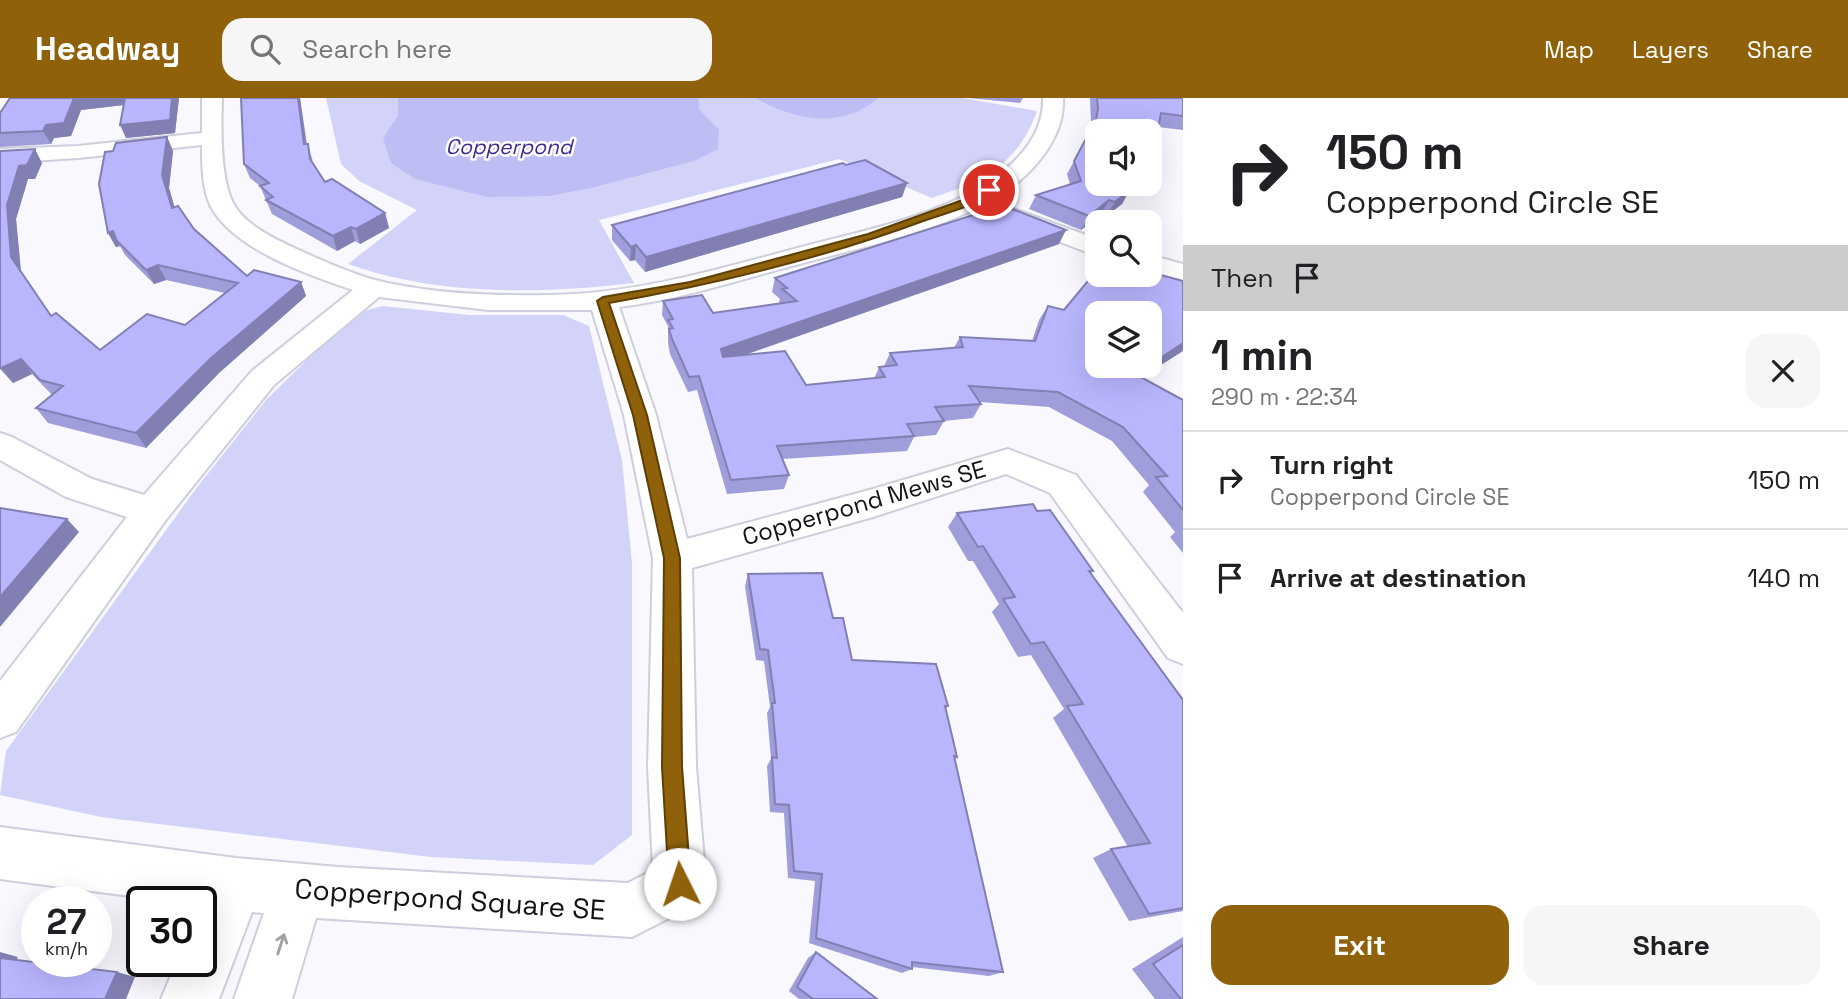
<!DOCTYPE html>
<html lang="en">
<head>
<meta charset="utf-8">
<style>
	:root { --surface:#fff; --page:#f6f6f6; --text:#202124; --muted:#757577; --line:#e0e0e0; --accent:#8f610a }
	body { margin:0; font-family:"Space Grotesk",sans-serif; background:var(--page); color:var(--text); height:100vh; display:flex; flex-direction:column; font-size:26px; white-space:nowrap }
	* { box-sizing:border-box; margin:0 }
	p { font-size:23px; color:var(--muted) }
	.icon { flex:none; width:38px; height:38px; fill:none; stroke:currentColor; stroke-width:2; stroke-linecap:round; stroke-linejoin:round }
	.map { position:relative; flex:1; overflow:hidden }
	.sheet { display:flex; flex-direction:column; background:var(--surface); width:665px }
	.sheet>* { flex:none }
	.hud { background:#fff; color:var(--text); overflow:hidden }
	.fabs { position:absolute; left:1085px; top:21px; display:grid; gap:14px }
	.fabs a { display:grid; place-items:center; width:77px; height:77px; border-radius:14px; background:var(--surface); box-shadow:0 7px 28px #0002; font-size:35px }
	.speed { position:absolute; left:21px; top:788px; display:flex; gap:14px; font-size:35px; font-weight:700; text-align:center }
	.speed>* { display:grid; place-content:center; width:91px; height:91px; border-radius:50%; background:var(--surface); box-shadow:0 7px 28px #0002; line-height:1 }
	.speed small { font-size:18px; font-weight:400 }
	.speed .limit { border:4px solid #111; border-radius:10px; background:#fff; color:#111 }
	.pin { position:absolute; display:grid; place-items:center; width:60px; height:60px; color:#fff; margin:-30px; border:4px solid #fff; border-radius:50%; box-shadow:0 2px 7px #0007 }
	.me { position:absolute; width:77px; margin:-38px; rotate:356deg; stroke-linejoin:round; filter:drop-shadow(0 0 5px #0008) }
	.turn { display:flex; align-items:center; gap:24px; height:147px; padding:0 28px; font-size:32px }
	.turn .icon { width:91px; height:91px; stroke-width:2.5 }
	.turn b { display:block; font-size:49px; line-height:60px }
	.then { display:flex; align-items:center; height:66px; padding:0 28px; background:#0003; gap:14px; font-size:26px }
	.round { display:grid; place-items:center; flex:none; width:74px; height:74px; border-radius:21px; background:var(--page) }
	.summary { display:flex; align-items:center; justify-content:space-between; height:119px; padding:0 28px }
	h1 { font-size:42px; font-weight:600; line-height:52px }
	.cta { display:flex; gap:14px; margin-top:auto; padding:14px 28px }
	.cta a { flex:1; height:80px; border-radius:21px; background:var(--accent); color:#fff; font-size:28px; font-weight:600; line-height:80px; text-align:center }
	.cta a+a { background:var(--page); color:var(--text) }
	ul { padding:0; list-style:none }
	li { display:flex; align-items:center; gap:21px; height:98px; padding:0 28px; border-top:2px solid var(--line) }
	li div { flex:1 }
	li b { display:block; font-size:26px }
	li em { font-style:normal }
	header { display:flex; align-items:center; gap:42px; box-sizing:border-box; height:98px; padding:0 35px; background:var(--accent); color:#fff }
	header strong { font-size:33px }
	nav { display:flex; gap:38px; margin-inline-start:auto; font-size:24px }
	.search { width:490px; height:63px; background:var(--page); display:flex; align-items:center; gap:18px; box-sizing:border-box; padding:0 24px; border-radius:21px; color:var(--muted); font-size:26px }
	main { display:flex; flex:1; min-height:0 }
	.map>svg:first-child { display:block }
	.green { fill:#d3d3f9 }
	.water { fill:#bfbef4 }
	.lines { fill:none; stroke-linecap:round; stroke-linejoin:round }
	.minor-casing { stroke:#cecedd; stroke-width:4 }
	.minor { fill:#fff; fill-rule:evenodd }
	.wall { fill:#9f9dda }
	.shaded-wall { fill:#827fb2 }
	.building { fill:#b9b6fe; stroke:#827fb2; stroke-width:2 }
	.oneway { stroke:#a0a0a2 }
	.route { fill:#8f610a; stroke:#5d3f06; stroke-width:2 }
	.labels { text-anchor:middle; stroke-width:5; stroke-linejoin:round; paint-order:stroke }
	.far-water-label { font-size:21px; font-style:italic; fill:#3f2a8f; stroke:#fff }
	.street-label { font-size:24px; fill:#111116; stroke:#fff }
	.near-street-label { font-size:28px; fill:#111116; stroke:#fff }
</style>
</head>
<body>
<header>
<strong>Headway</strong>
<div class="search"><svg class="icon" aria-label="search" viewBox="0 0 24 24"><circle cx="10" cy="10" r="6"/><path d="M15 15l6 6"/></svg>Search here</div>
<nav><a>Map</a><a>Layers</a><a>Share</a></nav>
</header>
<main>
<div class="map">
<svg width="1183" height="901" viewBox="0 0 1183 901">
	<rect width="100%" height="100%" fill="#f8f8fe"/>
	<!-- green -->
	<g class="green">
		<path d="M326 0H963L1037 13C1018 66 984 83 932 100L839 61 599 122 634 185C540 196 438 198 348 166L417 112 359 83 341 66Z"/>
		<path d="M382 208 469 217H563L589 228 622 362 632 465V737L593 767 431 759 101 719 0 697 6 653 198 388 266 302 354 216Z"/>
	</g>
	<!-- water -->
	<g class="water">
		<path d="M398 0H698L699 11 719 32 718 51 694 63 591 90 549 98 487 99 415 81 391 65 383 40 398 18Z"/>
		<path d="M756 0H878C843 32 793 22 756 0Z"/>
	</g>
	<g class="lines">
		<defs>
			<g id="minor">
				<path d="M202 0H222C221 28 220 80 233 105 245 128 279 143 301 153 325 164 350 175 375 182 430 196 493 198 549 197 639 196 722 170 809 147 864 133 929 119 979 90 1012 70 1044 41 1043 0H1063C1065 43 1029 80 994 101 937 134 859 150 796 167 738 182 679 202 619 209L656 317 687 441 873 391 1008 351 1076 377 1183 515V566L1168 560 1050 395 1006 376 873 419 692 470 696 669 706 786 699 805 632 839 316 820 292 901H234L264 815 252 814 219 901H161L177 863H201V803H168L0 781V729L236 760 338 769 628 785 653 772 648 669 653 460 624 317 592 212H488L379 199 274 287 165 423 16 634 0 640V583L127 419 66 399 0 362V335L12 339 92 381 144 397 252 273 353 192C309 177 232 151 210 107 202 89 202 66 202 47L78 60 0 65V51L78 48 202 35Z"/>
				<path d="M1014 111 1097 141V158L1005 123 1002 118 1005 113Z"/>
				<path d="M1150 157 1183 166V182L1150 173Z"/>
			</g>
		</defs>
		<!-- minor casing -->
		<use href="#minor" class="minor-casing"/>
		<!-- minor -->
		<use href="#minor" class="minor"/>
	</g>
	<!-- wall -->
	<g class="wall">
		<path d="M179 0 175 35 126 40 124 7 81 12 71 38 54 40 51 46 0 49V15Z"/>
		<path d="M241 0H300L307 46 312 60 313 65 325 84 385 115 389 130 360 146 355 143 337 153 272 116 260 88 250 80 244 66Z"/>
		<path d="M968 0H1023L1020 5Z"/>
		<path d="M1090 0H1183V32L1158 29 1150 33 1122 106 1106 118 1101 116 1081 132 1029 111 1036 97 1070 86 1067 76 1090 34 1091 24Z"/>
		<path d="M167 39 173 53 169 90 174 109 194 131 247 178 301 184 306 198 219 275 146 350 48 325 36 310 52 297 32 276 13 285 0 271V53L42 65 35 81H28L16 121 21 174 51 218 100 252 185 227 225 195 166 182 154 186 125 157 120 148 116 149 108 135 113 53Z"/>
		<path d="M846 67 907 85 902 99 645 174 635 162 630 163 612 142V127Z"/>
		<path d="M1059 146 745 257 806 287 874 281 879 269 884 268 890 255 954 250 960 239 1032 243 1039 222 1048 208 1142 279 1183 302V455L1170 439 1175 434 1143 394 1149 387 1112 343 1049 309 980 304 981 306 973 320 944 323 936 337 914 339 907 353 782 361 789 377 784 391 727 396 697 292 688 294 670 256 668 245V228L662 217 663 203 713 215 779 205 780 201 772 194 775 180Z"/>
		<path d="M1037 413 1093 473 1091 475 1183 602V813L1129 823 1093 760 1111 751 1128 749 1053 620 1064 611 1031 557 1018 559 992 514 999 506 973 463H968L948 429 957 415Z"/>
		<path d="M748 476 833 520 852 562 948 608 945 611 957 659 955 661 1003 874 989 878 912 869V871L902 875 809 845 815 783 788 780 784 715 770 714 767 668 771 661 767 615 770 609 764 563 756 562 745 488Z"/>
		<path d="M1183 839V901H1155L1132 871Z"/>
		<path d="M816 854 877 901H799L789 893 808 860Z"/>
	</g>
	<!-- shaded-wall -->
	<g class="shaded-wall">
		<path d="M74 0H130L132 6 81 12 71 38 54 40 51 46 43 33 46 27Z"/>
		<path d="M172 0H179L175 35 126 40 120 27Z"/>
		<path d="M298 0H300L308 60 304 46Z"/>
		<path d="M167 39 173 53 169 90 179 124 172 110 162 77Z"/>
		<path d="M35 51 42 65 35 81H28L16 121 21 174 11 159 7 107 19 68Z"/>
		<path d="M907 85 902 99 645 174 646 159Z"/>
		<path d="M1130 92 1122 106 1106 118 1115 104Z"/>
		<path d="M1109 102 1101 116 1081 132 1089 118Z"/>
		<path d="M385 115 389 130 360 146 356 131Z"/>
		<path d="M351 129 355 143 337 153 333 138Z"/>
		<path d="M1066 132 1059 146 719 266 721 251Z"/>
		<path d="M113 133 117 143 120 148 116 149 108 135Z"/>
		<path d="M636 147 635 162 630 163 631 149Z"/>
		<path d="M158 167 166 182 154 186 146 172Z"/>
		<path d="M301 184 306 198 219 275 146 350 136 335 211 260Z"/>
		<path d="M1183 245V253L1125 290 1135 276Z"/>
		<path d="M21 261 32 276 13 285 1 270Z"/>
		<path d="M67 421 79 434 0 529V499Z"/>
		<path d="M0 854 18 859 15 865 0 861Z"/>
		<path d="M117 874 135 879 126 901H105Z"/>
	</g>
	<!-- building -->
	<g class="building">
		<path d="M10 0H74L64 25 46 27 43 33 0 35V15Z"/>
		<path d="M125 0H172L170 22 120 27Z"/>
		<path d="M241 0H298L304 46H308L310 61 325 84 332 81 385 115 356 131 351 129 333 138 266 102 273 99 260 88 269 85 244 66Z"/>
		<path d="M1097 0H1183V18L1161 15 1155 47 1150 52V33H1097V86H1132L1130 92 1115 104 1109 102 1089 118 1036 97 1081 83 1074 63 1096 22 1098 11Z"/>
		<path d="M167 39 162 77 172 110 178 108 194 131 247 178 254 172 301 184 211 260 136 335 36 310 63 288 40 282 21 261 1 270 0 269V53L35 51 27 67 19 68 7 107 11 159 51 218 56 215 100 252 147 216 185 227 238 185 158 167 146 172 117 143 113 133 108 135 99 86 105 54 113 53 116 45Z"/>
		<path d="M865 62 907 85 646 159 636 147 631 149 612 127 843 65 846 67Z"/>
		<path d="M1010 110 1066 132 721 251 723 259 785 253 806 287 885 279 879 269 897 267 890 255 963 249 960 239 1035 243 1048 208 1064 212 1097 172V177H1150V174L1183 183V245L1150 267V215H1097V268H1148L1135 276 1183 302V412L1156 379 1167 378 1123 329 1058 294 969 288 981 306 935 309 944 323 907 326 914 338 777 348 789 377 731 382 699 278 689 279 672 241 669 231 673 230 668 222 673 221 663 203 702 197 713 215 797 203 782 191 787 190 775 180 992 111 1001 116Z"/>
		<path d="M1033 406 1037 413 1050 412 1093 473H1089L1183 602V810L1149 816 1111 751 1150 745 1067 608 1083 606 1044 544 1031 546 1003 501 1015 499 983 448 978 449 957 415Z"/>
		<path d="M0 410 67 421 0 499Z"/>
		<path d="M822 475 833 520H843L852 562 936 566 948 608H945L957 659 954 658 1003 874 912 864V871L816 840 822 776 794 773 789 707 775 706 772 659 777 660 772 605H775L768 552 760 551 748 476Z"/>
		<path d="M1183 847V901H1181L1153 866Z"/>
		<path d="M816 854 877 901H813L797 889Z"/>
		<path d="M0 860 117 874 105 901H0Z"/>
	</g>
	<!-- one-way arrows -->
	<defs><path id="oneway-shaft" d="M-6 0H5M1.5-3L5.5 0L1.5 3" fill="none" stroke-width="1.6" stroke-linecap="round" stroke-linejoin="round" transform="scale(1.75)"/></defs>
	<use class="oneway" href="#oneway-shaft" transform="translate(281 846) rotate(-72)"/>
	<!-- route -->
	<path class="route" d="M986 90 994 92C976 109 948 114 926 122 824 160 716 186 609 205L647 317 680 460 682 669 691 786 688 794 680 797 672 794 669 786 662 669 664 460 633 317 597 203 603 199 690 184 868 136 971 99Z"/>
	<g class="labels">
		<!-- far-water labels -->
		<g class="far-water-label">
			<text x="509" y="56">Copperpond</text>
		</g>
		<!-- street labels -->
		<g class="street-label">
			<text transform="translate(864 405) rotate(-16)" y="8">Copperpond Mews SE</text>
		</g>
		<!-- near-street labels -->
		<g class="near-street-label">
			<text transform="translate(450 801) rotate(4)" y="10">Copperpond Square SE</text>
		</g>
	</g>
</svg>
<div class="fabs">
<a><svg class="icon" aria-label="sound" viewBox="0 0 24 24"><path d="M4 9h4l5-4v14l-5-4H4zM17 9q2 3 0 6"/></svg></a>
<a><svg class="icon" aria-label="search" viewBox="0 0 24 24"><circle cx="10" cy="10" r="6"/><path d="M15 15l6 6"/></svg></a>
<a><svg class="icon" aria-label="layers" viewBox="0 0 24 24"><path d="M12 4l9 5-9 5-9-5zM3 14l9 5 9-5"/></svg></a>
</div>
<div class="speed"><div>27<small>km/h</small></div><div class="limit">30</div></div>
<div class="pin" style="left:989px;top:92px;background:#d93025"><svg class="icon" aria-label="arrive" viewBox="0 0 24 24"><path d="M6 21V4h12l-3 4 3 4H6"/></svg></div>
<svg class="me" style="left:680px;top:786px" viewBox="-20 -20 40 40"><circle r="19" fill="#fff"/><path d="M0-13L10 11 0 6-10 11z" fill="#8f610a"/></svg>
</div>
<section class="sheet">
<div class="hud">
<div class="turn"><svg class="icon" aria-label="right" viewBox="0 0 24 24"><path d="M7 20v-9h11M14 6l5 5-5 5"/></svg><div><b>150 m</b>Copperpond Circle SE</div></div>
<div class="then">Then<svg class="icon" aria-label="arrive" viewBox="0 0 24 24"><path d="M6 21V4h12l-3 4 3 4H6"/></svg></div>
</div>
<div class="summary"><div><h1>1 min</h1><p>290 m · 22:34</p></div><a class="round"><svg class="icon" aria-label="close" viewBox="0 0 24 24"><path d="M6 6l12 12M18 6L6 18"/></svg></a></div>
<ul>
<li><svg class="icon" aria-label="right" viewBox="0 0 24 24"><path d="M7 20v-9h11M14 6l5 5-5 5"/></svg><div><b>Turn right</b><p>Copperpond Circle SE</p></div><em>150 m</em></li>
<li><svg class="icon" aria-label="arrive" viewBox="0 0 24 24"><path d="M6 21V4h12l-3 4 3 4H6"/></svg><div><b>Arrive at destination</b></div><em>140 m</em></li>
</ul>
<div class="cta"><a>Exit</a><a>Share</a></div>
</section>
</main>
</body>
</html>
